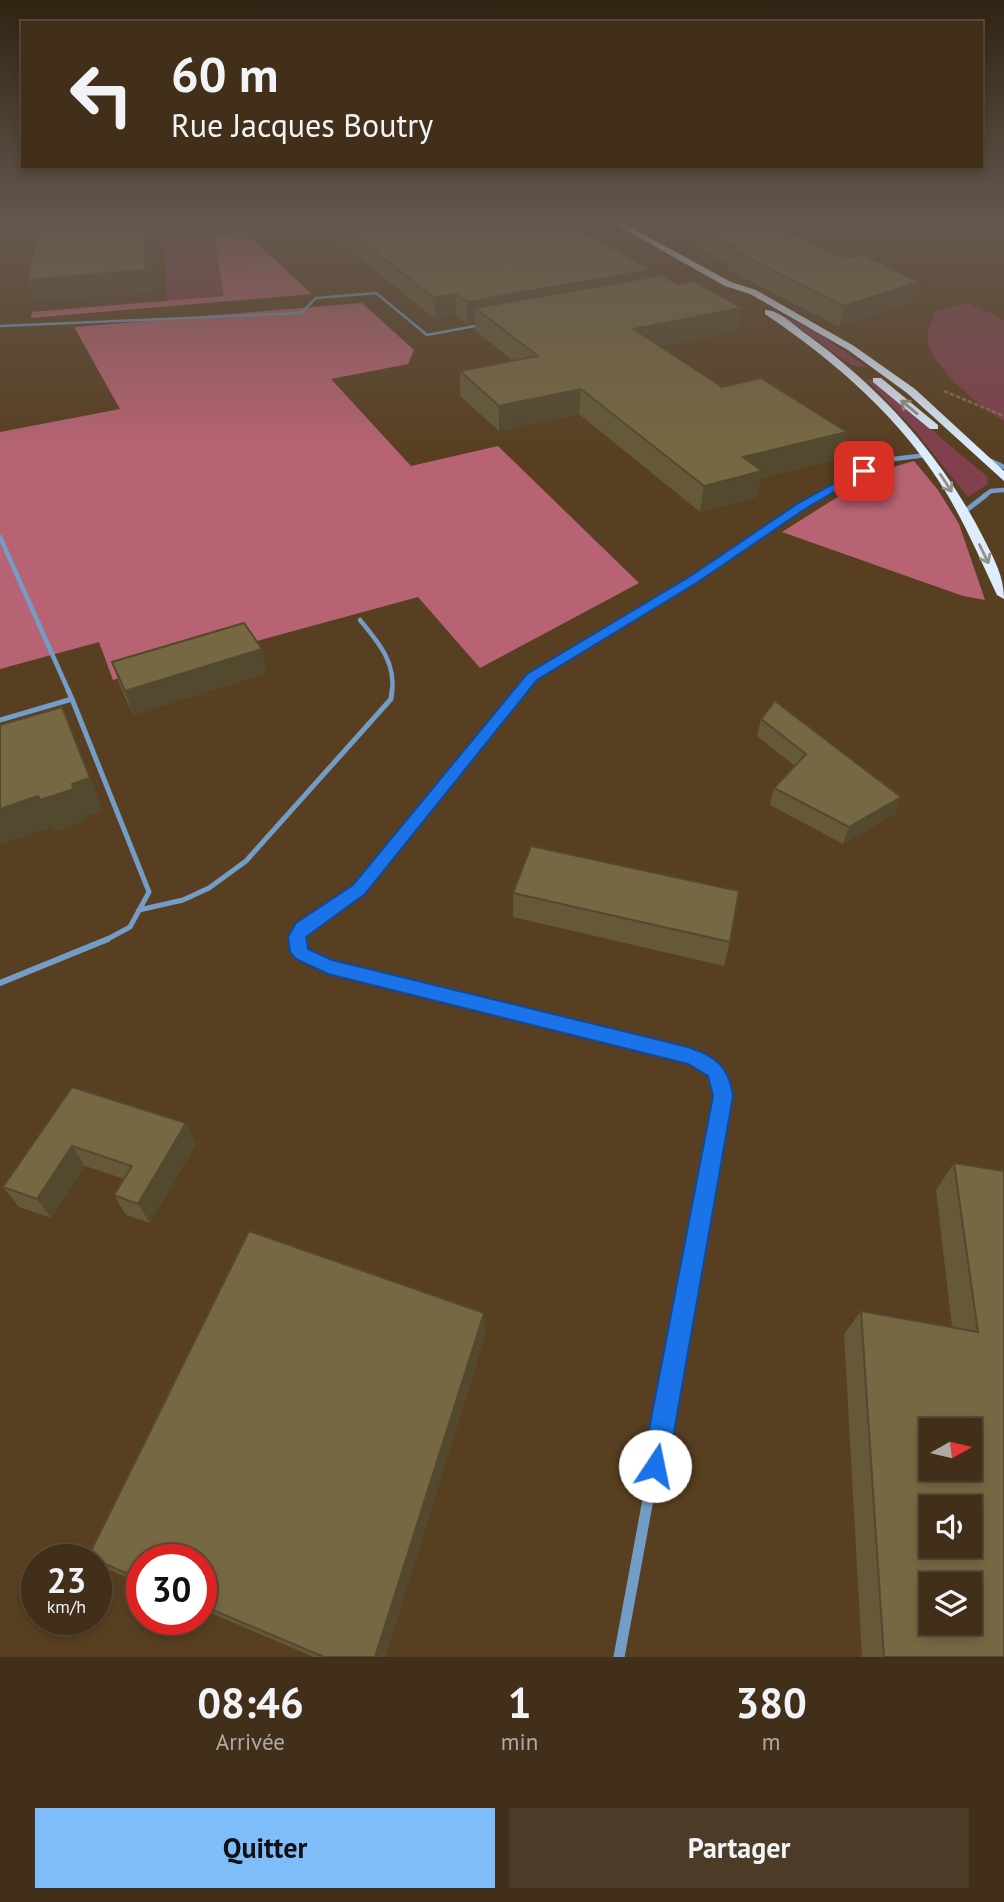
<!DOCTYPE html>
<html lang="fr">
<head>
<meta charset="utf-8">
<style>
	:root { --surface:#422f19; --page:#4c3b26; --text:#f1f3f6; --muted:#aea9a2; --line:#5a4a38; --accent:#7fbdfa }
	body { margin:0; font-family:"PT Sans",sans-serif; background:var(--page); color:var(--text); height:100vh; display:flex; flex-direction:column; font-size:26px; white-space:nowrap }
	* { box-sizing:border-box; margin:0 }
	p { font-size:23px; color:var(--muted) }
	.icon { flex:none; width:38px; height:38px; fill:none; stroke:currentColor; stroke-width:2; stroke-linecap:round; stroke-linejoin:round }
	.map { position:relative; height:1657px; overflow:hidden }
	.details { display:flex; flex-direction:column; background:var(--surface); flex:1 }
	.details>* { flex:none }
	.hud { position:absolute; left:21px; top:21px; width:962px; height:147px; border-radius:0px; box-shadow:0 4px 10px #0003,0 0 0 2px var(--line); background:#422f19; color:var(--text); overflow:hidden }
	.needle { width:46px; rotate:82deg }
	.buttons { position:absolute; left:919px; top:1418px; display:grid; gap:14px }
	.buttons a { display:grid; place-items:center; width:63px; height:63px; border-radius:0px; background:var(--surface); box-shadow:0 4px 10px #0003,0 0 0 2px var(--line); font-size:35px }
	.speed { position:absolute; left:21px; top:1544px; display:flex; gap:14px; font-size:35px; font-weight:700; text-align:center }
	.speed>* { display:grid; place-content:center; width:91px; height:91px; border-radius:50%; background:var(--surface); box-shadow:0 4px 10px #0003,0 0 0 2px var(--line); line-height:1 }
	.speed small { font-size:18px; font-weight:400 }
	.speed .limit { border:10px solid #d22; background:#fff; color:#111 }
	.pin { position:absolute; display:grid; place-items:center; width:60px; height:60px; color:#fff; margin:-30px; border-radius:14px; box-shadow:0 4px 10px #0006 }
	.me { position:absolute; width:77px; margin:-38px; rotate:11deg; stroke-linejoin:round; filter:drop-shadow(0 0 5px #0008) }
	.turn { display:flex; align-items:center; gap:24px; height:147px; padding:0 35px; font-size:32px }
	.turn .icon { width:91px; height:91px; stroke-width:2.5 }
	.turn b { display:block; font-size:49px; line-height:60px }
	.eta { display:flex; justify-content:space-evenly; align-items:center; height:119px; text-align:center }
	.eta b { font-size:42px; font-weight:600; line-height:49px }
	.button { display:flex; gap:14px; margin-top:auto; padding:14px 35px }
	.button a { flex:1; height:80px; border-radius:0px; background:var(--accent); color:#111; font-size:28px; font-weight:600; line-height:80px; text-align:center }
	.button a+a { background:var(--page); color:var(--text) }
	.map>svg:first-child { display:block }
	.green { fill:#80404d }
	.forest { fill:#b86373 }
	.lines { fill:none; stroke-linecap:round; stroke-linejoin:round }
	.path { stroke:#816b51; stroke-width:2.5; stroke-dasharray:4.5 2; stroke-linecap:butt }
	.service-far3 { stroke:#739dc6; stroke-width:2.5 }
	.service-far2 { stroke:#739dc6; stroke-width:4.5 }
	.service-far1 { stroke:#739dc6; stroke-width:5 }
	.service { stroke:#739dc6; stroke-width:6 }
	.minor-far4 { stroke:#739dc6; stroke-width:4.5 }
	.minor-far3 { stroke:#739dc6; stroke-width:5 }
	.minor-far2 { stroke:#739dc6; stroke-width:7 }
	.minor-far1 { stroke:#739dc6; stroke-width:9 }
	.minor { stroke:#739dc6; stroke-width:11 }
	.primary { fill:#ddedfe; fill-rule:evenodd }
	.wall { fill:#655939 }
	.shaded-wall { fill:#53492e }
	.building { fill:#766842; stroke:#53492e; stroke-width:2; fill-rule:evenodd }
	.oneway { stroke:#95908a }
	.route { fill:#1a73e8; stroke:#114b97; stroke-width:2 }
</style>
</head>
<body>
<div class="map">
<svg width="1004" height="1657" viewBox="0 0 1004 1657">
	<rect width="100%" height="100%" fill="#583f21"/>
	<!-- green -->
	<g class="green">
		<path d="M164 220H319L215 236 225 296 167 301Z"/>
		<path d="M968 303 1004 320V421C982 409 933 368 928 343 926 332 931 321 936 311Z"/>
		<path d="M772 309 820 334 868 368 851 365Z"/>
		<path d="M866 379 874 381 978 469 987 476 988 484 968 497 911 426Z"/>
	</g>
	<!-- forest -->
	<g class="forest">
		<path d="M244 231 312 294 31 318 32 312 224 296 214 236Z"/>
		<path d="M362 303 414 350 408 364 331 379 411 466 498 446 639 583 480 668 418 597 113 680 99 642 0 669V432L120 409 74 327Z"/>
		<path d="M914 461 938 490 959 524 985 600 963 596 782 532 879 471Z"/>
	</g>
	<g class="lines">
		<!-- path -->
		<path class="path" d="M944 391 1004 416"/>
		<!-- service-far3 -->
		<path class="service-far3" d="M0 326 301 313 316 298 376 293 427 335 480 325"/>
		<!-- service-far2 -->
		<g class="service-far2">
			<path d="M0 537 69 692"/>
			<path d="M360 620C378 642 396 662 392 692"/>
		</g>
		<!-- service-far1 -->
		<g class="service-far1">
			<path d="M68 690 72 699"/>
			<path d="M0 720 72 699 149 892 130 927 104 941"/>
			<path d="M139 910 183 900 209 888 246 861 391 699 392 690"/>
		</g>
		<!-- service -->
		<path class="service" d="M0 983 108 939"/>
		<!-- minor-far4 -->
		<g class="minor-far4">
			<path d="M989 460 1004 467"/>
			<path d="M819 496 885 460 927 455"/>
			<path d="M984 496 991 491 1004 490"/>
		</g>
		<!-- minor-far3 -->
		<g class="minor-far3">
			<path d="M964 512 986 495"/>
			<path d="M520 692 532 677 693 579 822 495"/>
		</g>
		<!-- minor-far2 -->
		<path class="minor-far2" d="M299 941 302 928 359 890 521 690"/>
		<!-- minor-far1 -->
		<path class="minor-far1" d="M299 939 297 947 302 954 328 967 688 1056C708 1063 719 1073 723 1095L693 1256"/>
		<!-- minor -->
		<path class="minor" d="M619 1657 693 1255"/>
		<!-- primary -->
		<g class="primary">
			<path d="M608 220H617L731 282 756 290 854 346 915 389 1004 471V481L907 393 848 350 750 294 725 286Z"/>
			<path d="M765 310C778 309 795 326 806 334 881 388 942 456 984 539 994 559 1004 576 1004 599L997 595C981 561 966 526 947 494 902 419 836 362 765 314Z"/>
			<path d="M873 378H881L938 425V429H930L873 382Z"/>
		</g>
	</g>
	<!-- wall -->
	<g class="wall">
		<path d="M318 220H562L651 270 650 277 738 331 660 346 722 387 841 458 760 478 757 497 700 512 579 414 499 431 460 396V371L513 361 475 330V322L467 324 456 315 435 319 319 225Z"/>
		<path d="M658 220H749L771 231 842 258 919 282 914 302 839 327 727 269V264L703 250V244Z"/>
		<path d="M112 662 267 673 133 715 120 686Z"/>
		<path d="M761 719 895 814 843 844 770 805 774 788 795 766 757 736Z"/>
		<path d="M513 893 730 942 724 966 513 917Z"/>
		<path d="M72 1087 186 1123 196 1144 150 1223 126 1215 114 1195 124 1179 85 1166 51 1218 19 1207 3 1187Z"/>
		<path d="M954 1163 1004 1171V1657H862L844 1334 861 1311 952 1327 936 1190Z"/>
		<path d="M484 1313 485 1336 385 1657H314L201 1609V1559H142V1584L110 1570 96 1562V1559H92L88 1557Z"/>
	</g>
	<!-- shaded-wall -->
	<g class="shaded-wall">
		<path d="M36 220H45L37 226Z"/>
		<path d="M145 220H149L151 293 34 302 27 280Z"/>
		<path d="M651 270 649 291 475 308V322L467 324V302Z"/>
		<path d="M919 282 914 302 839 327 844 306Z"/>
		<path d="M456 294V315L435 319 434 298Z"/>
		<path d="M742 308 738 331 631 352 634 329Z"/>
		<path d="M581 389 579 414 499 431V406Z"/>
		<path d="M847 432 841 458 760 478 757 497 700 512 704 486 743 457Z"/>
		<path d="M262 649 267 673 133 715 125 691Z"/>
		<path d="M62 707 103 810 86 816 87 820 54 832 52 827 0 845V809L72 784Z"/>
		<path d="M901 797 895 814 843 844 849 827Z"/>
		<path d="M186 1123 196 1144 150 1223 138 1204Z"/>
		<path d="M72 1146 85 1166 51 1218 37 1199Z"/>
		<path d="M484 1313 485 1336 385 1657H375Z"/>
	</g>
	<!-- building -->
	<g class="building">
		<path d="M41 220H145V270L27 280Z"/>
		<path d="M335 220H562L651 270 467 302 456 294 434 298Z"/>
		<path d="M696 220H749L771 231 782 229 842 258 864 255 919 282 844 306 730 249 736 248 705 231 715 230Z"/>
		<path d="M662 275 677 284 694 281 742 308 634 329 722 387 761 378 847 432 743 457 762 471 704 486 581 389 499 406 460 371 538 356 475 308Z"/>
		<path d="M244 623 262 649 125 691 112 662Z"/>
		<path d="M775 701 901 797 849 827 774 788 806 754 761 719Z"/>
		<path d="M62 707 90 778 72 784 74 789 40 800 38 796 0 809V725Z"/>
		<path d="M531 846 739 891 730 942 513 893Z"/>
		<path d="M72 1087 186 1123 138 1204 114 1195 132 1166 72 1146 37 1199 3 1187Z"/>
		<path d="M954 1163 1004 1171V1657H884L861 1311 978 1332ZM931 1430H970V1468H931ZM931 1507H970V1545H931ZM931 1584H970V1622H931Z"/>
		<path d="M249 1231 484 1313 375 1657H324L201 1605V1559H142V1580L96 1560V1559L88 1557Z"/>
	</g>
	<!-- one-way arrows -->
	<defs><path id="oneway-shaft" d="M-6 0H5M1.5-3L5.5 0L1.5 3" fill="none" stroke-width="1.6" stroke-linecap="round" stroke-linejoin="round" transform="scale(1.75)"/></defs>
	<g class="oneway">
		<use href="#oneway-shaft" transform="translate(909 407) rotate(-140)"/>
		<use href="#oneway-shaft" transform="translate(946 483) rotate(57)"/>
		<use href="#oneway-shaft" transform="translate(984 554) rotate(64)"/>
	</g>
	<!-- sky -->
	<linearGradient id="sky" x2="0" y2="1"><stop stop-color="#302312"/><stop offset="0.49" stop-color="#64584e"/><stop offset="1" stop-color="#64584e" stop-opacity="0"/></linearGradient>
	<rect width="1004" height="452" fill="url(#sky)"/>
	<!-- route -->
	<path class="route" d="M860 469 869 471 805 509 698 582 537 680 365 894 306 937 308 949 332 960 688 1047C715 1056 729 1066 733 1096L668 1466 664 1475 655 1478 646 1475 642 1466 713 1096 708 1076 688 1064 328 974 296 959 290 952 288 937 296 923 353 885 527 674 689 577 797 504Z"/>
</svg>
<div class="buttons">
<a><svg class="needle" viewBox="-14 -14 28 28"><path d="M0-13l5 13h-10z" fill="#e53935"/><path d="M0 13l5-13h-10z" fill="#aea9a2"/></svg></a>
<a><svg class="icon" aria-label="sound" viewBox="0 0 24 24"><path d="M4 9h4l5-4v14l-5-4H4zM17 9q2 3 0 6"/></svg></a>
<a><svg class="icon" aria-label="layers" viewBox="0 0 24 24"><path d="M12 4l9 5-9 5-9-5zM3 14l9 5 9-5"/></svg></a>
</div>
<div class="speed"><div>23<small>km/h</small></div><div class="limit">30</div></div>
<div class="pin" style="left:864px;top:471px;background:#d93025"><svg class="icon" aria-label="arrive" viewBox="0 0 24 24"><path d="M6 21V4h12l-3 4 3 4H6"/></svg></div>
<svg class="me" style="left:655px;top:1466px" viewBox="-20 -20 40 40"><circle r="19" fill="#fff"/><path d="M0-13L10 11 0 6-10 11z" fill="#1a73e8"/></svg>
<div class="hud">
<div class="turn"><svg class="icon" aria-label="left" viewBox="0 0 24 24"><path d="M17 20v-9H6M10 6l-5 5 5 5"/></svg><div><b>60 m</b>Rue Jacques Boutry</div></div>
</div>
</div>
<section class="details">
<div class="eta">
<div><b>08:46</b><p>Arrivée</p></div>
<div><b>1</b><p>min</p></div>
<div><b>380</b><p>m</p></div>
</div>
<div class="button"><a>Quitter</a><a>Partager</a></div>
</section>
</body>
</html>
